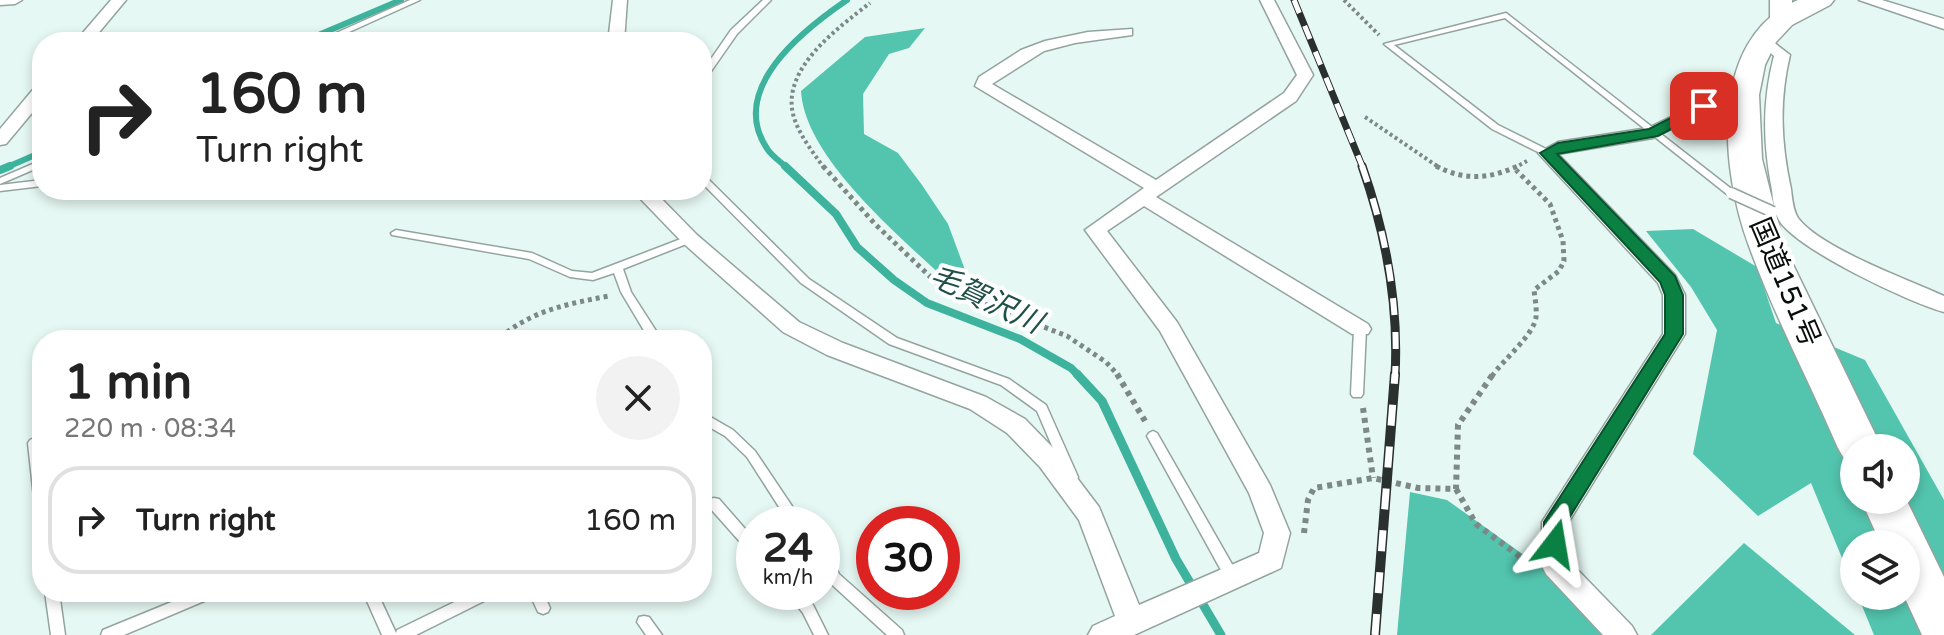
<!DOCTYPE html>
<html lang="en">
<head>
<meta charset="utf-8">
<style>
	:root { --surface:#fff; --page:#f2f2f2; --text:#222; --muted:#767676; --line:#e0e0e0 }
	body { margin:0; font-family:"Varela Round","Noto Sans JP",sans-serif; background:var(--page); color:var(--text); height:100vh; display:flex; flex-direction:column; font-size:30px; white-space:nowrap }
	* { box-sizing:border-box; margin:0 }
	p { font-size:26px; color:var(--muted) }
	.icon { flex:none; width:44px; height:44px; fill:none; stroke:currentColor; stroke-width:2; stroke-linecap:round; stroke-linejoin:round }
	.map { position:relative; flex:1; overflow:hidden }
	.details { position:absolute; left:32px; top:330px; width:680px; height:272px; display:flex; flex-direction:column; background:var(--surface); border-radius:32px; box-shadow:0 4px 12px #0003 }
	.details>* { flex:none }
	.banner { position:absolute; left:32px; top:32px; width:680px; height:168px; border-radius:32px; box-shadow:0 4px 12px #0003; background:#fff; color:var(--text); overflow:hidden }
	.buttons { position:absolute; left:1840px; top:434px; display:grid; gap:16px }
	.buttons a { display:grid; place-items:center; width:80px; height:80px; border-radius:50%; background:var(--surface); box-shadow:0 4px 12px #0003; font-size:40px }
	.speed { position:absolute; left:736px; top:506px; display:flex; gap:16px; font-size:40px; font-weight:700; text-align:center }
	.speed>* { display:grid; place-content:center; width:104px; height:104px; border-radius:50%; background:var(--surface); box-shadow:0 4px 12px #0003; line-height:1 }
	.speed small { font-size:20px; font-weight:400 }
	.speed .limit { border:12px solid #d22; background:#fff; color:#111 }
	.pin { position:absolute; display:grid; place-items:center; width:68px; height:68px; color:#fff; margin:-34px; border-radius:16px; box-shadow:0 4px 12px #0006 }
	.me { position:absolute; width:88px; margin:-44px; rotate:14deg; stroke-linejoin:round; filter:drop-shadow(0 0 6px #0008) }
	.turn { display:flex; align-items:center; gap:28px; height:168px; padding:0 32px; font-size:36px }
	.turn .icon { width:104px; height:104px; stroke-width:2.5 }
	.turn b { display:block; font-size:56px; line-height:68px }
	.round { display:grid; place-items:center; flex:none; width:84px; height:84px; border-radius:42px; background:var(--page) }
	.head { display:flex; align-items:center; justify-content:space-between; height:136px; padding:0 32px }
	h1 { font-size:48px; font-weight:700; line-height:60px }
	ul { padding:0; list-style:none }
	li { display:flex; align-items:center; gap:24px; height:108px; margin:0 16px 12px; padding:0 16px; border:4px solid var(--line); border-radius:32px }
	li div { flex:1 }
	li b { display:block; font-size:30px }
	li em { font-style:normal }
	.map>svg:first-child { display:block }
	.forest { fill:#53c5ae; fill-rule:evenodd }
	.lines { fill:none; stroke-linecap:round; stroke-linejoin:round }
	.stream-far2 { stroke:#3db29c; stroke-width:6 }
	.stream-far1 { stroke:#3db29c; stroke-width:8 }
	.stream { stroke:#3db29c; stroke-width:9 }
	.service-casing { stroke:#93a49f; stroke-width:3 }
	.minor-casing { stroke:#93a49f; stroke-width:3 }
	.secondary-casing { stroke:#93a49f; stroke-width:3 }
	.trunk-casing { stroke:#93a49f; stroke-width:3 }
	.path-far2 { stroke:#7d8986; stroke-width:4; stroke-dasharray:3 3; stroke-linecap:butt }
	.path-far1 { stroke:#7d8986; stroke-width:5; stroke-dasharray:4 4; stroke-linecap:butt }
	.path { stroke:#7d8986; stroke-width:6; stroke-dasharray:5 5; stroke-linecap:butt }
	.service { fill:#fff; fill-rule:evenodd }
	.minor { fill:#fff; fill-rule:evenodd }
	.secondary { fill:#fff; fill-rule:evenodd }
	.trunk { fill:#fff; fill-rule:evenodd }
	.rail-far2-casing { stroke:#29302e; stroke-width:7 }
	.rail-far1-casing { stroke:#29302e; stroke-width:9 }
	.rail-casing { stroke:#29302e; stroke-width:10 }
	.rail-far2 { stroke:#fff; stroke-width:5; stroke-dasharray:14; stroke-linecap:butt }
	.rail-far1 { stroke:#fff; stroke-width:6; stroke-dasharray:17; stroke-linecap:butt }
	.rail { stroke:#fff; stroke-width:7; stroke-dasharray:21; stroke-linecap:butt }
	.service-bridge-casing { stroke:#93a49f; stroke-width:13; stroke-linecap:butt }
	.service-bridge { stroke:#fff; stroke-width:10 }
	.route { fill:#0b8043; stroke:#07532c; stroke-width:2 }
	.labels { text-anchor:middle; stroke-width:8; stroke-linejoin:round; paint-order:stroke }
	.street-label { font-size:28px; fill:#080e0c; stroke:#fff }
	.water-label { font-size:30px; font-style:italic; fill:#205147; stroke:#fff }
</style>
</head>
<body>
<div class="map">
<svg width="1944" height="635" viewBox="0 0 1944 635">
	<rect width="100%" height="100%" fill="#e6f8f3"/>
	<!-- forest -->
	<g class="forest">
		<path d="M925 28 909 48 889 54 863 94 864 134 898 153 922 185 948 224 968 278 952 286C904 239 805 160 801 91L865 37Z"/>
		<path d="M1693 229 1757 267 1776 323 1865 360 1944 500V635H1874L1858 596H1906V544H1854V587L1811 483 1758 516 1693 454 1717 330 1691 287 1646 231ZM1854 448H1906V500H1854Z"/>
		<path d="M1410 492 1447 500 1636 635H1397Z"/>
		<path d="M1744 543 1855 635H1651Z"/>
	</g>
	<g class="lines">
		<!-- stream-far2 -->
		<g class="stream-far2">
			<path d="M302 42 401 0"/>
			<path d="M5 168 42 152"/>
			<path d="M787 168C781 162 773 157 768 150 726 90 803 30 847 0"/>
		</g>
		<!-- stream-far1 -->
		<g class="stream-far1">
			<path d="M785 166 836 214 857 247 894 280 927 303 1020 339 1071 368 1079 376"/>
			<path d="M0 170 10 166"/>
		</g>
		<!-- stream -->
		<path class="stream" d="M1077 374 1102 401 1176 559 1221 635"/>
		<defs>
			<g id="service">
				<path d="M410 0H420L327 42H316Z"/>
				<path d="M763 0H771L737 34 705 80 702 81V72L731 30Z"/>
				<path d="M1506 13 1734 191 1736 193 1734 195H1728L1505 18 1394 45 1498 125 1550 151V155H1544L1492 129 1384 44Z"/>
				<path d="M42 160V166L0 184V178Z"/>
				<path d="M702 175 705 176 809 279 897 338 1009 379 1046 405 1078 477 1077 481 1072 482 1067 481 1037 411 1001 385 889 344 801 283 702 183Z"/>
				<path d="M42 180V186L0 191V185Z"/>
				<path d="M396 230 532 253 572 271 592 273 686 237 690 236 695 239 694 241 623 269 631 292 658 334V340H646V334L621 292 614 273 593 280 570 277 529 259 392 235 391 233Z"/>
				<path d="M1360 325 1366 329 1363 394 1361 397H1353L1351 394 1354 329Z"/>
				<path d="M702 412 733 430 755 451 804 524H790L747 457 725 436 702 423Z"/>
				<path d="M1153 431 1157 433 1237 573 1239 577 1237 581 1232 583 1227 581 1147 436 1149 433Z"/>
				<path d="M34 438 38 440C46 461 42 489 42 512L37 511 35 507 28 443 30 440Z"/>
				<path d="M714 498 719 499 754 539V554L749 552 709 507 707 503 709 499Z"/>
				<path d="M822 549 827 551 839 574 902 630 904 635H887L829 582 822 568Z"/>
				<path d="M45 592H59L65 635H51Z"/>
				<path d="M196 592H218L216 596 124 635H101L103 630Z"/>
				<path d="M363 592H377L396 633 397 630 475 592H496L494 596 416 635H382Z"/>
				<path d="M529 592H543L550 608 548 612 543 614 538 612Z"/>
				<path d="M786 592H802L813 605 828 635H814L803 613Z"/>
				<path d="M644 616 649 617 662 635H646L637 622 639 617Z"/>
			</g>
			<g id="minor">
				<path d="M0 0H22L15 4 0 5Z"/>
				<path d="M111 0H126L91 42H75Z"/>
				<path d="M613 0H627L624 42H608Z"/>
				<path d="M1260 0H1274L1313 75 1296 101 1156 197 1368 324 1371 329 1368 334H1352L1144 206 1107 231 1177 322 1270 485 1290 533 1281 568 1134 635H1088L1093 626 1115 616 1079 520 1040 467 1007 433 970 409 827 355 783 332 683 243 632 190H653L697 235 799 322 843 343 986 397 1025 419 1058 453 1099 507 1139 605 1259 553 1264 533 1249 493 1160 331 1085 230 1144 188 975 86 979 77 1021 50 1045 41 1088 32 1132 29V35L1075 43 1044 51 992 84 1156 180 1284 93 1297 75Z"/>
				<path d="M1859 0H1882L1944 19V29Z"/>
				<path d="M1763 34 1790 55C1779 101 1781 143 1791 189 1792 198 1793 210 1798 218 1820 248 1909 280 1944 296V312C1910 303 1796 249 1779 220 1774 211 1773 200 1772 190 1763 144 1762 102 1774 56L1755 39Z"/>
				<path d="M42 85V101L6 144 0 145V129L36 86Z"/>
				<path d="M1704 101 1742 102 1751 107 1742 112 1707 111 1653 138 1558 154 1675 275 1685 295V334L1568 523 1570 562 1632 626 1637 635H1603L1546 574 1542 566V522L1663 334V295L1658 283 1538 153 1558 142 1648 128Z"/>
			</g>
			<path id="secondary" d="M1770 0H1792V20L1789 25H1773L1770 20Z"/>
			<g id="trunk">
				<path d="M1798 0H1834L1830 5 1792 25 1776 42 1765 65 1759 95 1762 159 1784 246 1882 448H1854V463L1845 460 1838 448C1809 381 1774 315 1749 246 1721 170 1707 39 1798 0Z"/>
				<path d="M1906 499 1944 577V635H1922L1904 596 1906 544H1881L1861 500Z"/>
			</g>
		</defs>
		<!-- service casing -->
		<use href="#service" class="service-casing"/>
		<!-- minor casing -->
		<use href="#minor" class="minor-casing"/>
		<!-- secondary casing -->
		<use href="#secondary" class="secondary-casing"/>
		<!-- trunk casing -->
		<use href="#trunk" class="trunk-casing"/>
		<!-- path-far2 -->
		<g class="path-far2">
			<path d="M1344 0 1379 35"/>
			<path d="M1365 117 1440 168"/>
			<path d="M824 168C813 152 798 134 793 114 782 68 838 28 870 3"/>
			<path d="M1514 168 1527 161"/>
		</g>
		<!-- path-far1 -->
		<g class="path-far1">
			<path d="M823 166 875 224 941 287 1067 336 1106 362 1119 376"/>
			<path d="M1436 166C1465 181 1489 179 1518 166"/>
			<path d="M327 196 338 190"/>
			<path d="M509 340 507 332C538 309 572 303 609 296"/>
			<path d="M1492 376C1503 360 1534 335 1536 317 1537 309 1535 299 1534 290L1559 271 1564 261 1563 241 1550 204 1516 170"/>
		</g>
		<!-- path -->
		<g class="path">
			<path d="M1117 374 1145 421"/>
			<path d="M1363 408 1373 478"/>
			<path d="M1456 489 1476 524 1531 565"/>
			<path d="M1304 533 1308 500 1314 488 1373 478 1418 488 1456 489 1458 425 1493 374"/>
		</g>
		<!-- service -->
		<use href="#service" class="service"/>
		<!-- minor -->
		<use href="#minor" class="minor"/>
		<!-- secondary -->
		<use href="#secondary" class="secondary"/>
		<!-- trunk -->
		<use href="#trunk" class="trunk"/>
		<defs>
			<path id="rail-far2" d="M1294 0 1363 168"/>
			<path id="rail-far1" d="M1362 166C1386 234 1399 303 1395 376"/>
			<path id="rail" d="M1375 635 1395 374"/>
		</defs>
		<!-- rail-far2 casing -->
		<use href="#rail-far2" class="rail-far2-casing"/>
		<!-- rail-far1 casing -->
		<use href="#rail-far1" class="rail-far1-casing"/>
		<!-- rail casing -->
		<use href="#rail" class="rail-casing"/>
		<!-- rail-far2 -->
		<use href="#rail-far2" class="rail-far2"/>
		<!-- rail-far1 -->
		<use href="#rail-far1" class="rail-far1"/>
		<!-- rail -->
		<use href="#rail" class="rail"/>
		<defs>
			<path id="service-bridge" d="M1731 193 1773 212"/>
		</defs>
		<!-- service-bridge casing -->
		<use href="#service-bridge" class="service-bridge-casing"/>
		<!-- service-bridge -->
		<use href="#service-bridge" class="service-bridge"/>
	</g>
	<!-- route -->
	<path class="route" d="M1704 101 1709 103V109L1658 136 1557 154 1675 276 1683 295V334L1566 523V544L1563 551 1555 553 1547 551 1544 544V522L1665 334V295L1660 282 1540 153 1558 143 1649 129Z"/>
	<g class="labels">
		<!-- street labels -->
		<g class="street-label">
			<text transform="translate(1786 282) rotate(67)" y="10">国道151号</text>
		</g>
		<!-- water labels -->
		<g class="water-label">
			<text transform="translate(986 299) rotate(25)" y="10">毛賀沢川</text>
		</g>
	</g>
</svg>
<div class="buttons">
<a><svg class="icon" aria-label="sound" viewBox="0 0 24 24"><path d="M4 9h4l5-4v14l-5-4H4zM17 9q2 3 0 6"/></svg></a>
<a><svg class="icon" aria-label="layers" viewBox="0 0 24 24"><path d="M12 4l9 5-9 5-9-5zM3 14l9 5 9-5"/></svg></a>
</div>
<div class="speed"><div>24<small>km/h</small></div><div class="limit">30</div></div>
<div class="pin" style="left:1704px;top:106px;background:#d93025"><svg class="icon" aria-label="arrive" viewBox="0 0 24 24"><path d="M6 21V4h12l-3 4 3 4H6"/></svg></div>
<svg class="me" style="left:1555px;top:544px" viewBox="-20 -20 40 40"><path d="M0-17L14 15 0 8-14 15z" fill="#0b8043" stroke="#fff" stroke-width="4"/></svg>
<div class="banner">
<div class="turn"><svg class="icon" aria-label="right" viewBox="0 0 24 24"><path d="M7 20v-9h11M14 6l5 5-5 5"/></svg><div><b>160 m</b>Turn right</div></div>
</div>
<section class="details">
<div class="head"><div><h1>1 min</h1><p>220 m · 08:34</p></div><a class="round"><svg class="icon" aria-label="close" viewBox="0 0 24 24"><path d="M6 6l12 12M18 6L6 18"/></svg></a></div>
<ul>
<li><svg class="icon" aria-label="right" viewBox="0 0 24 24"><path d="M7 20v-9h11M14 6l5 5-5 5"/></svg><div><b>Turn right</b></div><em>160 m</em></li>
</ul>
</section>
</div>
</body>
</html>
